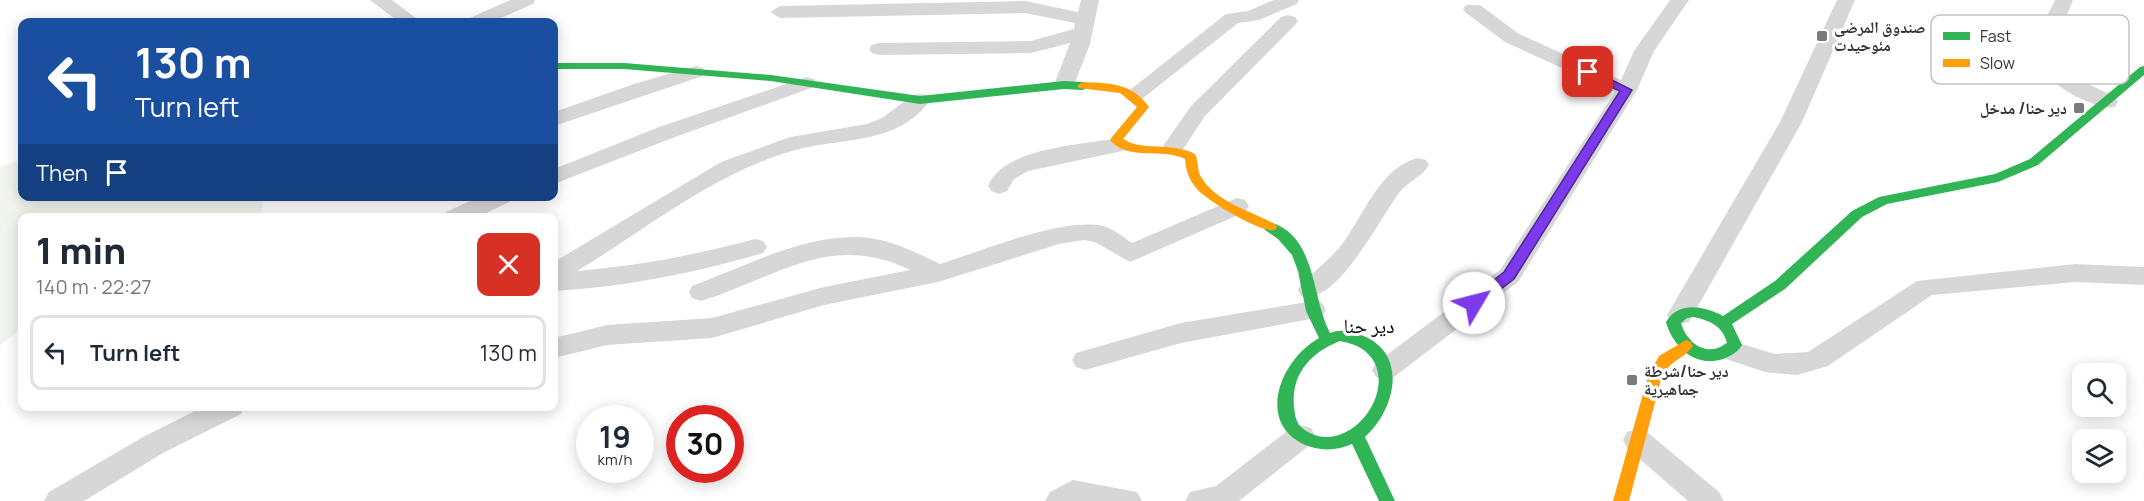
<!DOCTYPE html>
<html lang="en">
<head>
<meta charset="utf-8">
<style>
	:root { --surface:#fff; --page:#f2f2f3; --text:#1f2937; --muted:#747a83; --line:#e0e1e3 }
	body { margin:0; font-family:Manrope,"Noto Naskh Arabic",sans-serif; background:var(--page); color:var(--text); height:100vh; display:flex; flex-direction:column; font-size:22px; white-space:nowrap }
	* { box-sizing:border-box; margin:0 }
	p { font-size:20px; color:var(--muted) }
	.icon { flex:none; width:33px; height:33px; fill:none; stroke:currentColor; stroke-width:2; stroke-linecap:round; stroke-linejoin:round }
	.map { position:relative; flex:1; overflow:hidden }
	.sheet { position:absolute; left:18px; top:213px; width:540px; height:198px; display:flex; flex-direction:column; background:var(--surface); border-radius:12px; box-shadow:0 3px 15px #0003 }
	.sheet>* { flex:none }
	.banner { position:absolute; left:18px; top:18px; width:540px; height:183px; border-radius:12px; box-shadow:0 3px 15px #0003; background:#1a4fa0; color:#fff; overflow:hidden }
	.controls { position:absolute; left:2072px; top:363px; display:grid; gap:12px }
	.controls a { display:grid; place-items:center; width:54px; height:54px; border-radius:12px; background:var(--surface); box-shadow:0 3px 15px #0003; font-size:30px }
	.speed { position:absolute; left:576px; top:405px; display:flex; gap:12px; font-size:30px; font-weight:700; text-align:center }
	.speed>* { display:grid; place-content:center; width:78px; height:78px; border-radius:50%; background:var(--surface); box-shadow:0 3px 15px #0003; line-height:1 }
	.speed small { font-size:15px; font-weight:400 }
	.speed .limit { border:9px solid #d22; background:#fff; color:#111 }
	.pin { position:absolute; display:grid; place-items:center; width:51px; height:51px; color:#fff; margin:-26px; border-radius:12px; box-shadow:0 3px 9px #0006 }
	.me { position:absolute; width:66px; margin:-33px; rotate:53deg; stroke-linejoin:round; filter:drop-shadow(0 0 4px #0008) }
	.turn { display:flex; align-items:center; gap:21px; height:126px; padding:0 18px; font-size:27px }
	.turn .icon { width:78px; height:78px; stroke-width:2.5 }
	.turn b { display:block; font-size:42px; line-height:51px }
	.then { display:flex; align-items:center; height:57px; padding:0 18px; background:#0003; gap:12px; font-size:22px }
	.round { display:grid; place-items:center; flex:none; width:63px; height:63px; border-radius:12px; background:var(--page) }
	.overview { display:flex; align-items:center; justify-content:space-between; height:102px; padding:0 18px }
	h1 { font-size:36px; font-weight:800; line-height:45px }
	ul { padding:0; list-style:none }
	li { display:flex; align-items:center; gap:18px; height:75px; margin:0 12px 9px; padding:0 6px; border:3px solid var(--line); border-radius:12px }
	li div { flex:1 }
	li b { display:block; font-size:22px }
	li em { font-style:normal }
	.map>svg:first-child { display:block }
	.green { fill:#f1f5ed }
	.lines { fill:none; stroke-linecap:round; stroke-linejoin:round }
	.street { fill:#d7d7d7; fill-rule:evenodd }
	.fast { fill:#30b455; fill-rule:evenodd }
	.slow { fill:#ff9f0a; fill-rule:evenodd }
	.route { fill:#7c3aed; stroke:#51269a; stroke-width:1.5 }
	.poi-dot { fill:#7a7a7a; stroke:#fff; stroke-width:2 }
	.labels { text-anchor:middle; stroke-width:6; stroke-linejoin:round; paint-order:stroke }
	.poi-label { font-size:16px; font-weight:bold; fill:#333; stroke:#fff; text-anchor:start }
	.quarter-label { font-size:20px; fill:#000; stroke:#fff }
	.key { fill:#fff; stroke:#c2c2c2; stroke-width:1.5 }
	.key-label { font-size:16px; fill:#333 }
</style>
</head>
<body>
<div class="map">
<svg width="2144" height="501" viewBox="0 0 2144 501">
	<rect width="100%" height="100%" fill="#fff"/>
	<!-- green -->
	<path class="green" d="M22 159V196L264 197 260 217 22 218V328L0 345V167Z"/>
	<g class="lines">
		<!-- street -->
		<g class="street">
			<path d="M370 0H392L421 22H399Z"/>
			<path d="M510 0H535L533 4 492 22H467L470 18Z"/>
			<path d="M1081 0H1099L1090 44 1074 85 1071 89H1057L1054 85 1070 43 1031 53 879 55 872 53 869 49 872 45 879 43 1031 41 1074 29 1075 23 1025 13 780 18 770 12 780 6 1025 1 1078 12Z"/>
			<path d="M1274 0H1299L1297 4 1259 20 1238 23 1142 99H1128L1125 94 1226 14 1248 11Z"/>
			<path d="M1670 0H1689L1654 51 1637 90 1518 282 1394 377 1385 380 1376 377 1372 370 1376 363 1500 270 1615 92 1505 42 1466 13 1463 9 1466 5H1480L1519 34 1621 80 1634 51Z"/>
			<path d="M1837 0H1855L1802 122 1689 322 1680 324 1671 322 1667 315 1780 122Z"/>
			<path d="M2055 0H2073L2057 40 2055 61 2076 78 2115 97 2118 102 2115 107C2095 112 2033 77 2034 53 2034 35 2048 16 2055 0Z"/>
			<path d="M1288 15 1295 17 1298 21 1295 25 1205 116 1182 151H1166L1163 146 1191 106 1281 17Z"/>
			<path d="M696 66 703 68 706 72 703 76 554 126V112L634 84Z"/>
			<path d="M807 77 814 79 817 83 814 87 675 137 554 184V169L659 127Z"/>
			<path d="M920 94 927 95 930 100C899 146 839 137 792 151 713 174 647 229 577 271 642 265 692 256 755 239L763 241 767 247 763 253C694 273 626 287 554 291V262L721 162 790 137 867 124 882 118 913 95Z"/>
			<path d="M1119 138 1127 140 1130 145 1127 150 1028 171 1014 179 1007 191 999 194 991 191 988 186C1004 147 1082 145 1119 138Z"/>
			<path d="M1418 158 1426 160 1429 165C1422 177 1407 182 1399 193 1380 218 1336 307 1301 296L1298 290 1301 284C1313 272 1328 261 1339 248 1363 219 1378 168 1418 158Z"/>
			<path d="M481 196H514L511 201 476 218H443L446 212Z"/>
			<path d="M1237 198 1245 200 1249 206 1245 212 1130 262 1095 242 1084 240 1059 244 938 282 824 305 712 338 607 345 554 358V338L607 325 712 318 824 287 910 270C830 231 776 278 701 301L692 298 689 292 692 286C746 266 817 228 875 239 898 243 919 254 940 264 981 251 1063 217 1103 226 1114 229 1123 237 1132 243Z"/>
			<path d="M2075 264 2144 267V285L2075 282 1932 295 1828 366 1797 375 1765 372 1723 358 1719 351 1723 344 1732 341 1775 354 1808 352 1917 281Z"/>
			<path d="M1313 301 1322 303 1326 310 1322 317 1181 343 1085 370 1076 367 1072 360 1076 353 1181 323Z"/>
			<path d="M205 406H244L241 414 163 453 84 501H44L49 492 143 437Z"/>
			<path d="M1301 425 1311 428 1315 436 1311 444 1239 501H1185L1190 492 1216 486 1291 428Z"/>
			<path d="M1637 429 1647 432 1719 492 1724 501H1688L1627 448 1623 440 1627 432Z"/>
			<path d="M1073 480 1137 492 1142 501H1045L1050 492Z"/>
		</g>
		<!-- fast -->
		<g class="fast">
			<path d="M554 63H624L771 75 920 96 1064 81 1083 82 1089 86 1083 90 1064 89 920 104 771 81 624 69H554Z"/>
			<path d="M2144 66V75L2038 165 1998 182 1887 204 1862 217 1785 289 1732 324 1742 345C1738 352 1731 356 1723 359 1695 368 1673 347 1666 322 1679 301 1704 306 1723 316L1775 281 1852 211 1879 197 1995 174 2030 159 2140 67ZM1693 317C1709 320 1723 326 1727 343 1708 358 1687 344 1681 323L1687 318Z"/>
			<path d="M1270 222C1317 236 1311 297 1330 333 1340 329 1348 331 1358 334 1409 350 1397 408 1365 437L1395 501H1379L1352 444C1339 450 1325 451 1311 447 1254 428 1278 361 1319 338L1306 311 1298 271 1292 255 1278 239 1265 230 1263 227 1265 224ZM1340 341C1349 343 1358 345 1365 351 1406 386 1346 463 1302 428 1296 423 1295 415 1294 407 1291 374 1310 353 1340 341Z"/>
		</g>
		<!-- slow -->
		<g class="slow">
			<path d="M1083 82C1110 83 1132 83 1149 107L1123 139C1142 152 1170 141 1195 154 1199 162 1197 170 1201 177 1216 202 1251 211 1275 224L1277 227 1275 230C1262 234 1206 200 1197 189 1189 180 1186 171 1185 159 1162 147 1129 162 1110 140L1112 137 1137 107 1120 93 1079 88 1077 86Z"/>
			<path d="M1686 340 1691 342 1693 346C1684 359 1673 358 1662 376L1629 501H1613L1648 376 1659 356Z"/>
		</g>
	</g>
	<!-- route -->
	<path class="route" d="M1584 70H1592L1632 90 1514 279 1479 306H1469V299L1504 272 1620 91 1584 75Z"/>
	<!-- markers -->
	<g class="poi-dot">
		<rect x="1816" y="30" width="12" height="12" rx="3"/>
		<rect x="2073" y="102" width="12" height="12" rx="3"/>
		<rect x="1626" y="374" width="12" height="12" rx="3"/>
	</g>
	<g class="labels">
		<!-- poi labels -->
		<g class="poi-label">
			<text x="1834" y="33">صندوق المرضى<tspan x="1834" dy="18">مئوحيدت</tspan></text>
			<text x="2067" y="114" text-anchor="end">دير حنا/ مدخل</text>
			<text x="1644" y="377">دير حنا/شرطة<tspan x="1644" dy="18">جماهيرية</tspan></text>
		</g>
		<!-- quarter labels -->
		<g class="quarter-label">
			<text x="1369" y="333">دير حنا</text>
		</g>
	</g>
	<!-- legend -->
	<rect x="1931" y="15" width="198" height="69" rx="9" class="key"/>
	<rect x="1943" y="32" width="27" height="8" fill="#30b455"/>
	<rect x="1943" y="59" width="27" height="8" fill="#ff9f0a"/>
	<g class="key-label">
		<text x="1980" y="42">Fast</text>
		<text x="1980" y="69">Slow</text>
	</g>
</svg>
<div class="controls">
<a><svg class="icon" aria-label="search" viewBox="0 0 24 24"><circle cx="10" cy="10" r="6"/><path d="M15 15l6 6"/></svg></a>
<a><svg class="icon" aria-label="layers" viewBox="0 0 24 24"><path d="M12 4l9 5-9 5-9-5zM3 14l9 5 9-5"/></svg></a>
</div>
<div class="speed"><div>19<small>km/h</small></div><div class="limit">30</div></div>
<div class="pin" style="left:1588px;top:72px;background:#d93025"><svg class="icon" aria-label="arrive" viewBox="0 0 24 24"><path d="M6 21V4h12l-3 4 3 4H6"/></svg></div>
<svg class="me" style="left:1474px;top:303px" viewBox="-20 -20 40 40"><circle r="19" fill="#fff"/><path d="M0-13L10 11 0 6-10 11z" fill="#7c3aed"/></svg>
<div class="banner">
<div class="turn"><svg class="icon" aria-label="left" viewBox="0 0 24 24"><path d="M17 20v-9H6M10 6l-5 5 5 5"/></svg><div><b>130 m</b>Turn left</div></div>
<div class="then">Then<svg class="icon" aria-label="arrive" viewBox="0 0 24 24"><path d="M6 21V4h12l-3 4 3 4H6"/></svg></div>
</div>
<section class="sheet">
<div class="overview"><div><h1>1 min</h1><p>140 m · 22:27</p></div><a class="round" style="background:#d93025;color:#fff"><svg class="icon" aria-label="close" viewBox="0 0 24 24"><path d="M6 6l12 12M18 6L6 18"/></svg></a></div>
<ul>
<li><svg class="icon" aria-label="left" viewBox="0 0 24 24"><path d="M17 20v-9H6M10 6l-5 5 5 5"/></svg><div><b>Turn left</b></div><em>130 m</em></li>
</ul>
</section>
</div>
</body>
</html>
